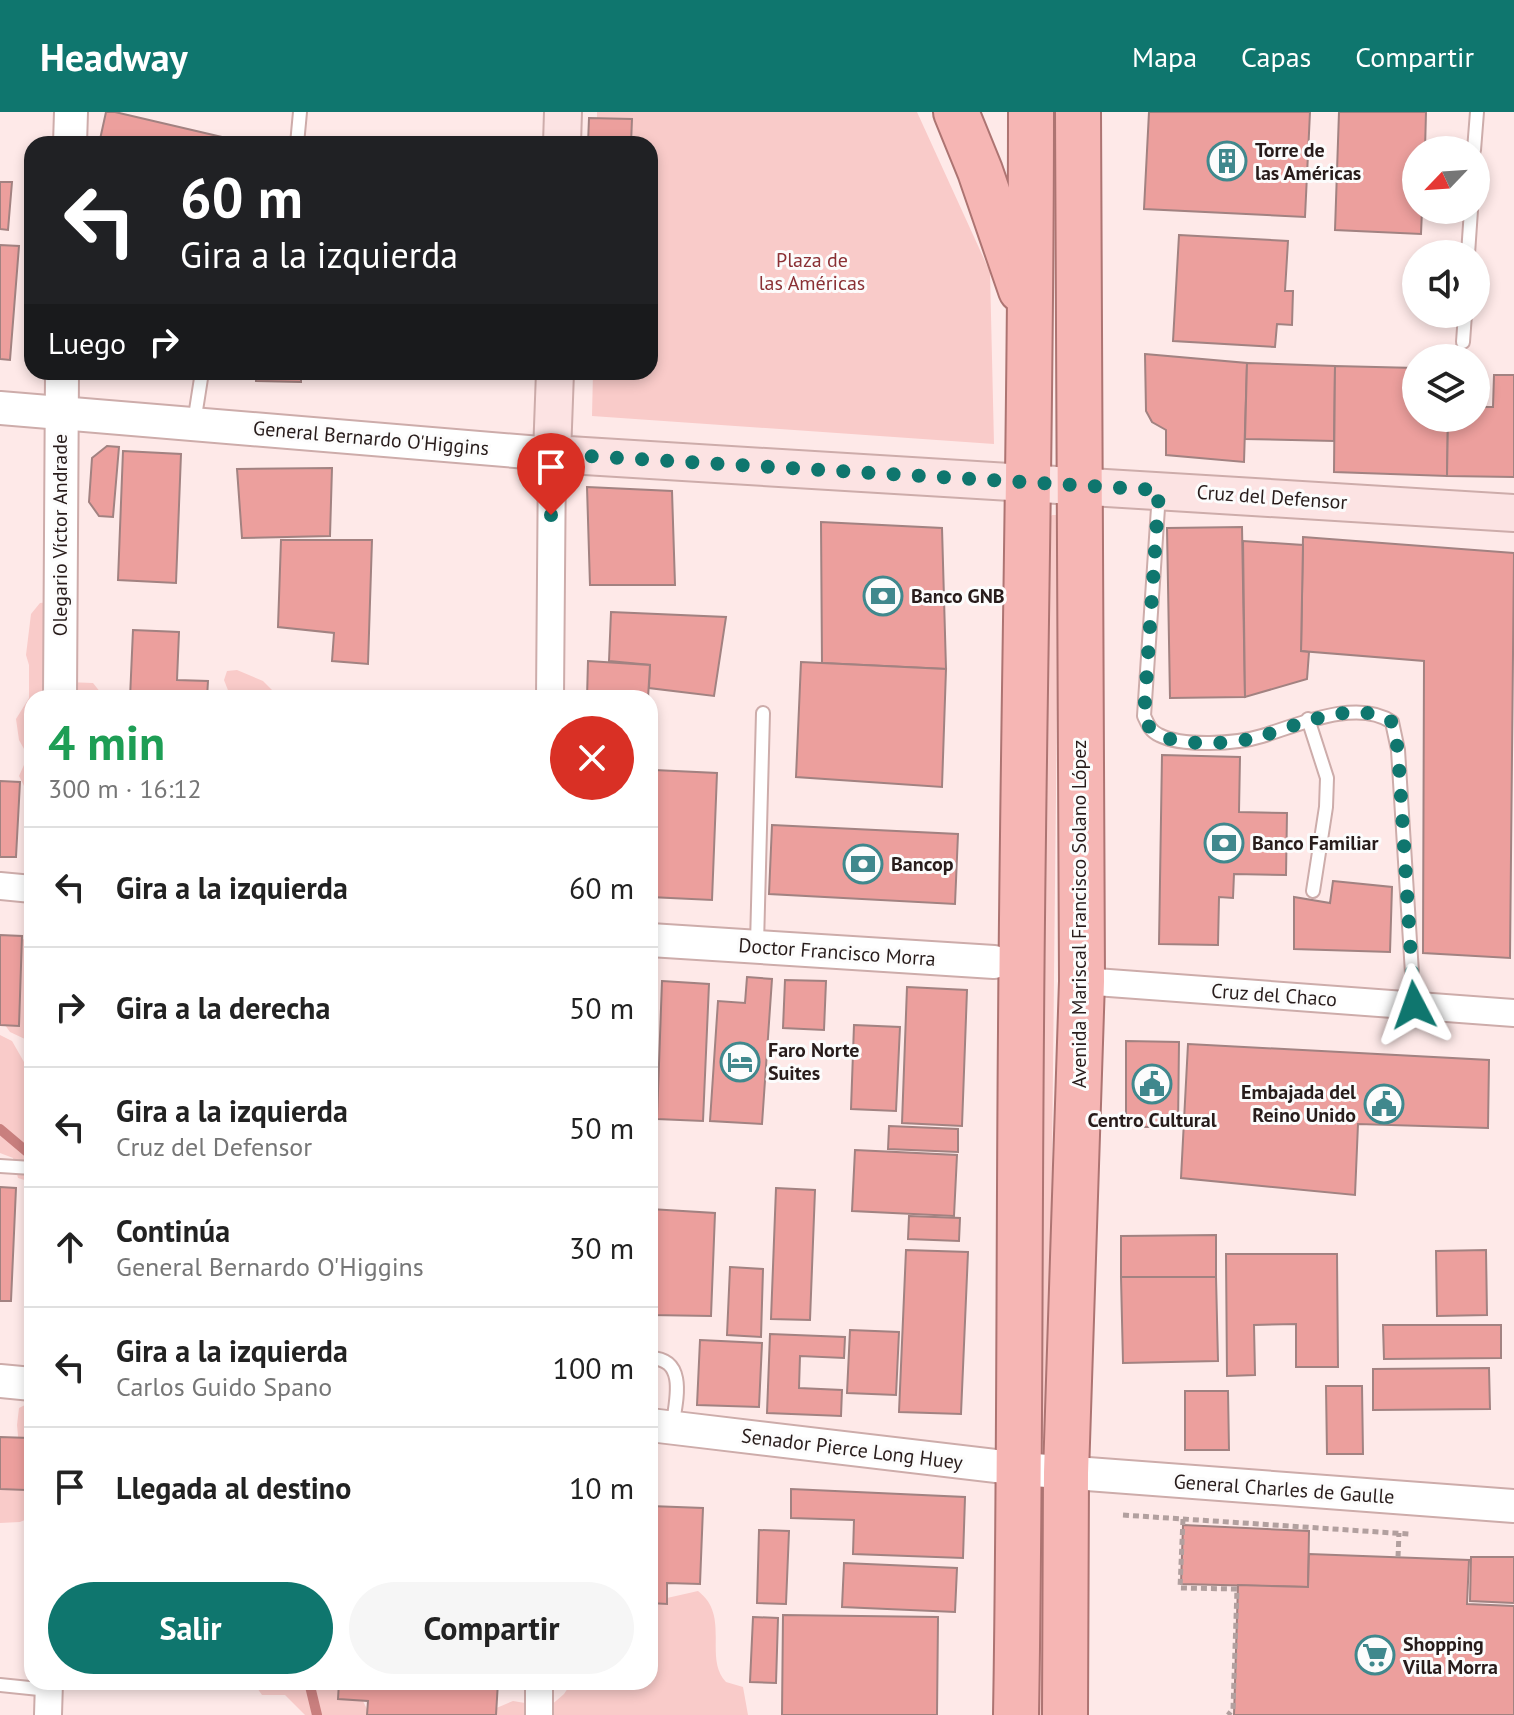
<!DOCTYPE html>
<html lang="es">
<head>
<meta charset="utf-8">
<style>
	:root { --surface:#fff; --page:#f6f6f6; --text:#222; --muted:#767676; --line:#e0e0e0; --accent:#0f766e }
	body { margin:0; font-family:"PT Sans",sans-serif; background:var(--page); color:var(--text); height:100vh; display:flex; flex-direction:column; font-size:30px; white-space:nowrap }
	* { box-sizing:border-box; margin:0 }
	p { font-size:26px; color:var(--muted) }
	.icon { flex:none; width:44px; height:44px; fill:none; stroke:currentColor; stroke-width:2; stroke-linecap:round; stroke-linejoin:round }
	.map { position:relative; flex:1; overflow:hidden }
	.panel { position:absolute; left:24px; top:578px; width:634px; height:1000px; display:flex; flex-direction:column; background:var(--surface); border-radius:24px; box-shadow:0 4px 12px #0003 }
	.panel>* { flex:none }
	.top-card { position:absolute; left:24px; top:24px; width:634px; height:244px; border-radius:24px; box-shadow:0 4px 12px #0003; background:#202124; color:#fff; overflow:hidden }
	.needle { width:52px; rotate:245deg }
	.buttons { position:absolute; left:1402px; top:24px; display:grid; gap:16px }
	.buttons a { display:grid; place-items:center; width:88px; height:88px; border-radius:50%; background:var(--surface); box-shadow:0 4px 12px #0003; font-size:40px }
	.pin { position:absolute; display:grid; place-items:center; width:68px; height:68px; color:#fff; margin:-82px -34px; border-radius:50% 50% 50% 0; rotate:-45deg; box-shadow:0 0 8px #0007 }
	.pin .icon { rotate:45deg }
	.me { position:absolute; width:88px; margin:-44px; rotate:356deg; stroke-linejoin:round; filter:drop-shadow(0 0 6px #0008) }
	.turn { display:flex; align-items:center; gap:28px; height:168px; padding:0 24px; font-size:36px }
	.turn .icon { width:104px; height:104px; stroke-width:2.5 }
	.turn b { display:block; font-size:56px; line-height:68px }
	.then { display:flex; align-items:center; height:76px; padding:0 24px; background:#0003; gap:16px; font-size:30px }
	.round { display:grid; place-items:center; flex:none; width:84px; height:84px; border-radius:42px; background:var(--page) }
	.overview { display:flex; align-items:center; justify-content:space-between; height:136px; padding:0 24px }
	h1 { font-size:48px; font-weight:600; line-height:60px; color:#1e9e55 }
	.primary-button { display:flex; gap:16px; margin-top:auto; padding:16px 24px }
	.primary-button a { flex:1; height:92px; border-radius:48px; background:var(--accent); color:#fff; font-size:32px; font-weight:600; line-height:92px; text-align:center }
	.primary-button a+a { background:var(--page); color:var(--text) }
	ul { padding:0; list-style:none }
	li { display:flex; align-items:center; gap:24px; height:120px; padding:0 24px; border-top:2px solid var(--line) }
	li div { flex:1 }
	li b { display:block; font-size:30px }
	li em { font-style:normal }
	header { display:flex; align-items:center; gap:48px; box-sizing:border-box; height:112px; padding:0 40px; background:var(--accent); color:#fff }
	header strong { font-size:38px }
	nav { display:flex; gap:44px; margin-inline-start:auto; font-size:28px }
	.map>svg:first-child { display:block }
	.green { fill:#f9cbc9 }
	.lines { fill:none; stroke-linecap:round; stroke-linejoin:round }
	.stream { stroke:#c97f7e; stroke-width:10 }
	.building { fill:#ec9f9d; stroke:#a28281; stroke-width:2 }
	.service-casing { stroke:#cdacaa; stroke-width:16 }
	.minor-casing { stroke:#cdacaa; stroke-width:30 }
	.tertiary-casing { stroke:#cdacaa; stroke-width:36 }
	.secondary-casing { stroke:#cdacaa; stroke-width:40 }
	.trunk-casing { stroke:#ad7472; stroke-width:48 }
	.path { stroke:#b2a09f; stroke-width:5; stroke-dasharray:6 4; stroke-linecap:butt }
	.service { stroke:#fff; stroke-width:12 }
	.minor { stroke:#fff; stroke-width:26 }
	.tertiary { stroke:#fff; stroke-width:32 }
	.secondary { stroke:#fce3e3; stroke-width:36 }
	.trunk { stroke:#f6b6b4; stroke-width:44 }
	.route { stroke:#0f766e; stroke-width:14; stroke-dasharray:0 25.2 }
	.labels { text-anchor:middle; stroke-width:6; stroke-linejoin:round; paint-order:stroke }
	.poi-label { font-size:20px; font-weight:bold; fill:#281c1b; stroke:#fcfcfc; text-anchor:start }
	.park-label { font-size:20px; fill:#8a3034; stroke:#fcfcfc }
	.street-label { font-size:20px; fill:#281c1b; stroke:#fcfcfc }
</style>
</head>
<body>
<header>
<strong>Headway</strong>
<nav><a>Mapa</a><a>Capas</a><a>Compartir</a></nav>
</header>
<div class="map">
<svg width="1514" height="1603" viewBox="0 0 1514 1603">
	<rect width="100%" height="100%" fill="#fee9e8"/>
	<!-- green -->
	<g class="green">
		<path d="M597 0H917L990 160 994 332 592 304 593 260H650V32H597Z"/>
		<path d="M1052 403H1056L1059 407 1049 1323 1045 1327 1039 1326 1038 1324 1048 408Z"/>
		<path d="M50 490 67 570 93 571 105 586H32V690L19 664 28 644 19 628 16 607 29 586V553L26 543 31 502 40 491Z"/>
		<path d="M237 558 263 569 280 586H231L224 568 227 559Z"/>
		<path d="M27 827 32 829V925L27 928 10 920 0 906 13 828Z"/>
		<path d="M0 923 12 929 32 964 31 1070 18 1066 13 1046 0 1041Z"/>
		<path d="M27 1292 32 1294V1405L20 1410 0 1411V1360L19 1334 17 1313 19 1296Z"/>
		<path d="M1046 1392 1045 1603H1035L1039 1393Z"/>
		<path d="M698 1479C731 1504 703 1546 726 1570L743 1575 748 1603H480L513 1589 549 1595 564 1582 572 1570H650V1495L667 1486Z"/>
		<path d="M253 1570H358L362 1587 370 1603H305L285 1583H262Z"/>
	</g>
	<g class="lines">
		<!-- stream -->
		<g class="stream">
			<path d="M0 1017 32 1044"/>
			<path d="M309 1570 317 1603"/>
		</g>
	</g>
	<!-- building -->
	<g class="building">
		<path d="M106 0H115L252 32H99Z"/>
		<path d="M1149 0H1310L1305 105 1144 97Z"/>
		<path d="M1339 0H1426L1425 38H1416V98H1422L1421 122 1335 118Z"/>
		<path d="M589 6 632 7 631 32H588Z"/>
		<path d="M0 70H12L8 118 0 117Z"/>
		<path d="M1179 123 1288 129 1285 179H1293L1292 213 1277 212 1275 235 1173 229Z"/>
		<path d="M0 133 19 134 10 248 0 247Z"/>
		<path d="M1145 242 1247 251 1244 350 1166 343V318L1152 310 1146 299Z"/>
		<path d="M1247 251 1335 254 1334 329 1245 327Z"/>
		<path d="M1335 254 1416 256V306H1448L1447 364 1334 360Z"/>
		<path d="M256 260H301V270L256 269Z"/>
		<path d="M1494 263H1514V365L1447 364 1448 306H1476V295H1493Z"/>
		<path d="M107 334 119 335 113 405 99 404 89 390 92 346Z"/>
		<path d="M123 339 181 342 176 471 118 468Z"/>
		<path d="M332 356 330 424 242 426 237 357Z"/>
		<path d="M587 375 672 379 675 473H590Z"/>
		<path d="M821 410 942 416 946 557 822 551Z"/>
		<path d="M1242 415 1245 585 1170 586 1167 416Z"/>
		<path d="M1303 425 1514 441 1510 846 1423 841 1424 549 1301 539Z"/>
		<path d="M281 428H372L368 552 332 549 334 521 278 515Z"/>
		<path d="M1243 429 1303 433 1301 539 1309 540 1307 567 1245 585Z"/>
		<path d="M611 500 726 505 714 584 649 576 650 553 609 549Z"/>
		<path d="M133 518 179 520 177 568 208 569 207 586H130Z"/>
		<path d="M588 549 650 553 648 586H587Z"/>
		<path d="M801 550 946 557 942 675 796 665Z"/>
		<path d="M1162 643 1240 645 1239 700 1287 701 1286 763 1234 762 1233 786 1219 785 1218 833 1159 832Z"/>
		<path d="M654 658 717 661 712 788 650 785Z"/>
		<path d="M0 669 20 670 16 745H0Z"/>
		<path d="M772 713 958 722 955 792 769 782Z"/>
		<path d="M1333 769 1392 775 1390 840 1294 837V785L1330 791Z"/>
		<path d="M0 823 22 824 19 914 0 913Z"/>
		<path d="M747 865 772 867 762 1012 710 1009 718 889 745 891Z"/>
		<path d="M785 868 826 869 824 918 783 916Z"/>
		<path d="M662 869 709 872 703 1009 657 1007Z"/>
		<path d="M907 875 967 878 962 1014 902 1011Z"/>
		<path d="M854 913 900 915 896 999 851 997Z"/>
		<path d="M1126 929 1179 930 1178 1015H1126Z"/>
		<path d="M1188 932 1489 948 1488 1016 1358 1012 1355 1083 1181 1066Z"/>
		<path d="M889 1014 958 1017V1040L888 1037Z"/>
		<path d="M855 1038 957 1043 954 1104 852 1099Z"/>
		<path d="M0 1075 16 1076 11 1189H0Z"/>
		<path d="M776 1076 815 1078 810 1208 771 1207Z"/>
		<path d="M650 1097 715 1101 711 1204 650 1203Z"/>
		<path d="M909 1104 960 1106 959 1129 908 1127Z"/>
		<path d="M1216 1123V1165H1121V1124Z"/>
		<path d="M906 1138 968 1140 961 1302 899 1300Z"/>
		<path d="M1486 1138 1487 1203 1437 1204 1436 1139Z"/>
		<path d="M1226 1142H1337L1338 1255H1296V1212L1254 1213 1255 1263 1227 1264Z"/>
		<path d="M730 1155 763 1157 761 1225 727 1223Z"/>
		<path d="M1121 1165H1216L1218 1249 1123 1251Z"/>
		<path d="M1383 1213H1501V1246L1384 1247Z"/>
		<path d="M850 1218 899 1220 896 1283 847 1281Z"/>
		<path d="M770 1222 845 1225 844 1246 800 1244 799 1276 842 1278 841 1304 767 1301Z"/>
		<path d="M700 1228 762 1231 759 1295 697 1293Z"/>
		<path d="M1489 1256 1490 1297 1373 1298V1257Z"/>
		<path d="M1326 1274H1362L1363 1342H1327Z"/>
		<path d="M1185 1279H1228L1229 1338H1185Z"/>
		<path d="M0 1325 29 1326 26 1378 0 1377Z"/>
		<path d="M791 1377 965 1385 963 1446 853 1442 854 1408 791 1406Z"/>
		<path d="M650 1394 703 1396 700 1472 667 1471V1492L650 1491Z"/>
		<path d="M1183 1413 1309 1419 1308 1475 1181 1472Z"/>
		<path d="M759 1418 789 1419 786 1492 757 1491Z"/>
		<path d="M1309 1442 1469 1448 1467 1492 1514 1494V1603H1234L1238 1473 1308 1475Z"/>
		<path d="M1471 1445H1514V1491L1470 1489Z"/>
		<path d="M844 1451 957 1456 955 1500 842 1495Z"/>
		<path d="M783 1503 938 1505 937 1603H782Z"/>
		<path d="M753 1505 778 1506 776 1571 750 1570Z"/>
		<path d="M339 1570H498L496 1603H367L368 1589 338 1587Z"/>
	</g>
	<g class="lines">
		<defs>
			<g id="service">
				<path d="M297 32 300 0"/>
				<path d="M1474 38 1477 0"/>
				<path d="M1468 142 1471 98"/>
				<path d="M1463 230 1465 202"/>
				<path d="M194 311 202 260"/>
				<path d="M1159 381 1144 604C1148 612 1150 619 1159 623 1183 635 1236 632 1262 624 1298 613 1357 586 1392 610L1398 638 1414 893"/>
				<path d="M1308 607 1327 666 1326 695 1313 779"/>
				<path d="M757 832 763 601"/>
				<path d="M0 1054 32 1056"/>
				<path d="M650 1246C688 1247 676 1289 672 1316"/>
				<path d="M0 1573 49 1578"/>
			</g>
			<g id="minor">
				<path d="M550 586 552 342"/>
				<path d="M0 774 32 777"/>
				<path d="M1082 869 1514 901"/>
				<path d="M48 1603 49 1570"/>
				<path d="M539 1603V1570"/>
			</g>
			<g id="tertiary">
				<path d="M70 32 71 0"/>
				<path d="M0 296 552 342"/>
				<path d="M60 586 62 260"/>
				<path d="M650 828 994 850"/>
				<path d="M0 1269 32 1272"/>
				<path d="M650 1313 1021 1357 1514 1394"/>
			</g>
			<g id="secondary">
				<path d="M562 32 563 0"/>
				<path d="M555 260 552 342 1514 401"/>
			</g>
			<g id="trunk">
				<path d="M956 0 980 59 1021 178"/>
				<path d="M1016 1603C1020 1375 1019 1147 1021 918 1023 612 1031 306 1031 0"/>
				<path d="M1065 1603 1066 1361 1082 869 1078 0"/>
			</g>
		</defs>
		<!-- service casing -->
		<use href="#service" class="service-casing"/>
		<!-- minor casing -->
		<use href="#minor" class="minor-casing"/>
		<!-- tertiary casing -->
		<use href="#tertiary" class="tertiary-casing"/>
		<!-- secondary casing -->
		<use href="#secondary" class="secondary-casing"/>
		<!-- trunk casing -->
		<use href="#trunk" class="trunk-casing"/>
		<!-- path -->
		<g class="path">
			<path d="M1123 1403 1409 1422"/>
			<path d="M1183 1407 1180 1476 1237 1477 1233 1597 1228 1603"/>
			<path d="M1398 1445 1399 1421"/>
		</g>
		<!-- service -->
		<use href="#service" class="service"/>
		<!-- minor -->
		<use href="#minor" class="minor"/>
		<!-- tertiary -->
		<use href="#tertiary" class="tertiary"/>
		<!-- secondary -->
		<use href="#secondary" class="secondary"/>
		<!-- trunk -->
		<use href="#trunk" class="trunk"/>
	</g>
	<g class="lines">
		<!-- route -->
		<path class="route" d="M551 403 552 342 1159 378 1144 604C1147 612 1150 619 1159 623 1183 635 1237 632 1262 624 1299 613 1356 586 1392 610L1398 638 1414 893"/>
	</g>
	<!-- icons -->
	<defs>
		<symbol id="building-ring" viewBox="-11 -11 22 22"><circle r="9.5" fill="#fcfcfc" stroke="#40888d" stroke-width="1.5"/><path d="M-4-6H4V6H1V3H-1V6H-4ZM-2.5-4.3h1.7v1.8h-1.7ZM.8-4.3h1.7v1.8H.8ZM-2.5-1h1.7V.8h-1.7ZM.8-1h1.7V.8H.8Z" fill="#40888d"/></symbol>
		<symbol id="bank-ring" viewBox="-11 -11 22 22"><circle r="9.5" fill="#fcfcfc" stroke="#40888d" stroke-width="1.5"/><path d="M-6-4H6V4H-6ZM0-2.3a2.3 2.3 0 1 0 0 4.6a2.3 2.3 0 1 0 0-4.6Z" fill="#40888d"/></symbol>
		<symbol id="hotel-ring" viewBox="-11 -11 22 22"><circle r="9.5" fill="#fcfcfc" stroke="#40888d" stroke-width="1.5"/><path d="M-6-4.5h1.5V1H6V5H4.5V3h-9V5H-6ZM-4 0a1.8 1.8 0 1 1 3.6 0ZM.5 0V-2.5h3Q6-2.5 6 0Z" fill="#40888d"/></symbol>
		<symbol id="civic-ring" viewBox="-11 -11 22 22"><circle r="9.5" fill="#fcfcfc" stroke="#40888d" stroke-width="1.5"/><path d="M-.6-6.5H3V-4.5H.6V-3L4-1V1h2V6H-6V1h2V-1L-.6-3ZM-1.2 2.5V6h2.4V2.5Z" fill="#40888d"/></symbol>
		<symbol id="supermarket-ring" viewBox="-11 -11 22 22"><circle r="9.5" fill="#fcfcfc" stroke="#40888d" stroke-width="1.5"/><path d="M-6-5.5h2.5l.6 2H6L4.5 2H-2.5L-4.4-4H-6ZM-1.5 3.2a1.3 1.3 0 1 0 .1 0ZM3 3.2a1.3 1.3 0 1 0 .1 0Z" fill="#40888d"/></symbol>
	</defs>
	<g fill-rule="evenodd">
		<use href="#building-ring" x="1205" y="27" width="44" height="44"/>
		<use href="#bank-ring" x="861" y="462" width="44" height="44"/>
		<use href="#bank-ring" x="1202" y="709" width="44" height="44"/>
		<use href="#bank-ring" x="841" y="730" width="44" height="44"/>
		<use href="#hotel-ring" x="718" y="928" width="44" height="44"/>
		<use href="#civic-ring" x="1130" y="950" width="44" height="44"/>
		<use href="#civic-ring" x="1362" y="970" width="44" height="44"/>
		<use href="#supermarket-ring" x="1353" y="1521" width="44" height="44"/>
	</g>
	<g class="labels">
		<!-- poi labels -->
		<g class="poi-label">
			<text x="1255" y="45">Torre de<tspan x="1255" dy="23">las Américas</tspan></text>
			<text x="911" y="491">Banco GNB</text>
			<text x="1252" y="738">Banco Familiar</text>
			<text x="891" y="759">Bancop</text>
			<text x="768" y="945">Faro Norte<tspan x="768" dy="23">Suites</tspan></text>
			<text x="1356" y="987" text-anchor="end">Embajada del<tspan x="1356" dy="23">Reino Unido</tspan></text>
			<text x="1152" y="1015" text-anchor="middle">Centro Cultural</text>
			<text x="1403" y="1539">Shopping<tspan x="1403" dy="23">Villa Morra</tspan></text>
		</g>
		<!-- park labels -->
		<g class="park-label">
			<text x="812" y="155">Plaza de<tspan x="812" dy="23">las Américas</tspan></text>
		</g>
		<!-- street labels -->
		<g class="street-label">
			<text transform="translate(371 326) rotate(5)" y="7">General Bernardo O'Higgins</text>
			<text transform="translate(1272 385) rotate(4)" y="7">Cruz del Defensor</text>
			<text transform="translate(60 423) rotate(-90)" y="7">Olegario Víctor Andrade</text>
			<text transform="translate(1079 802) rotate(-90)" y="7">Avenida Mariscal Francisco Solano López</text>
			<text transform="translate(837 840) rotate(4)" y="7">Doctor Francisco Morra</text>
			<text transform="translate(1274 883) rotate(4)" y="7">Cruz del Chaco</text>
			<text transform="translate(852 1337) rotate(7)" y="7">Senador Pierce Long Huey</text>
			<text transform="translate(1284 1377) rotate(4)" y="7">General Charles de Gaulle</text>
		</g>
	</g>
</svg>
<div class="buttons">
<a><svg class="needle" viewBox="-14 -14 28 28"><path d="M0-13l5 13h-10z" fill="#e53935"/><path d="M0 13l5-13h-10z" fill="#767676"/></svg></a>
<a><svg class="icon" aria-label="sound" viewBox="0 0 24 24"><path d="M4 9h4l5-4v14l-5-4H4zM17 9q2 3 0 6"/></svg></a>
<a><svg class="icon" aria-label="layers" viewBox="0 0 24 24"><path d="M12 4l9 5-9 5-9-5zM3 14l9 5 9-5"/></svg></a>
</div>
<div class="pin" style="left:551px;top:403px;background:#d93025"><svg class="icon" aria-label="arrive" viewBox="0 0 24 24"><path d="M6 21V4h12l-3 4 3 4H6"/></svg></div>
<svg class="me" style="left:1414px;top:893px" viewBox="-20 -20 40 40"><path d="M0-17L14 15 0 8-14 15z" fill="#0f766e" stroke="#fff" stroke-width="4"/></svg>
<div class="top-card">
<div class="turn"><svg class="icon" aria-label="left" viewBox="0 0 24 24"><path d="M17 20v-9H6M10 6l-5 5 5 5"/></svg><div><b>60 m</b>Gira a la izquierda</div></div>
<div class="then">Luego<svg class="icon" aria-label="right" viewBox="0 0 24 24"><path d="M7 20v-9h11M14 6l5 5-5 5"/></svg></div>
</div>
<section class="panel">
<div class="overview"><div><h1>4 min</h1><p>300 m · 16:12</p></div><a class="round" style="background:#d93025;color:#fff"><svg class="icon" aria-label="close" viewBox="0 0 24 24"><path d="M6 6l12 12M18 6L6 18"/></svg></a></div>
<ul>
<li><svg class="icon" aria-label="left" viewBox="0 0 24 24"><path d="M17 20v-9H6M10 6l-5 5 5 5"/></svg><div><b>Gira a la izquierda</b></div><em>60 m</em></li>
<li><svg class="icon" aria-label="right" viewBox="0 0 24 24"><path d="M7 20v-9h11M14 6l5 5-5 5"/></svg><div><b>Gira a la derecha</b></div><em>50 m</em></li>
<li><svg class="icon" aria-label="left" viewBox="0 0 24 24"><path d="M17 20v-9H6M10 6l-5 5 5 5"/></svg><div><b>Gira a la izquierda</b><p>Cruz del Defensor</p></div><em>50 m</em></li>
<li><svg class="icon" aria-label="ahead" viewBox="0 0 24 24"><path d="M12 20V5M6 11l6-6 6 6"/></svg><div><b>Continúa</b><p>General Bernardo O'Higgins</p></div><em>30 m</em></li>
<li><svg class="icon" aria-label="left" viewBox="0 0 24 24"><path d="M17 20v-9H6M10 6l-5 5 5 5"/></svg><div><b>Gira a la izquierda</b><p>Carlos Guido Spano</p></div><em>100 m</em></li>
<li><svg class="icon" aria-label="arrive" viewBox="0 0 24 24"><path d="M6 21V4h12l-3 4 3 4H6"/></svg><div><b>Llegada al destino</b></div><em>10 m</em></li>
</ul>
<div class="primary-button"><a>Salir</a><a>Compartir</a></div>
</section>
</div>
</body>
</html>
